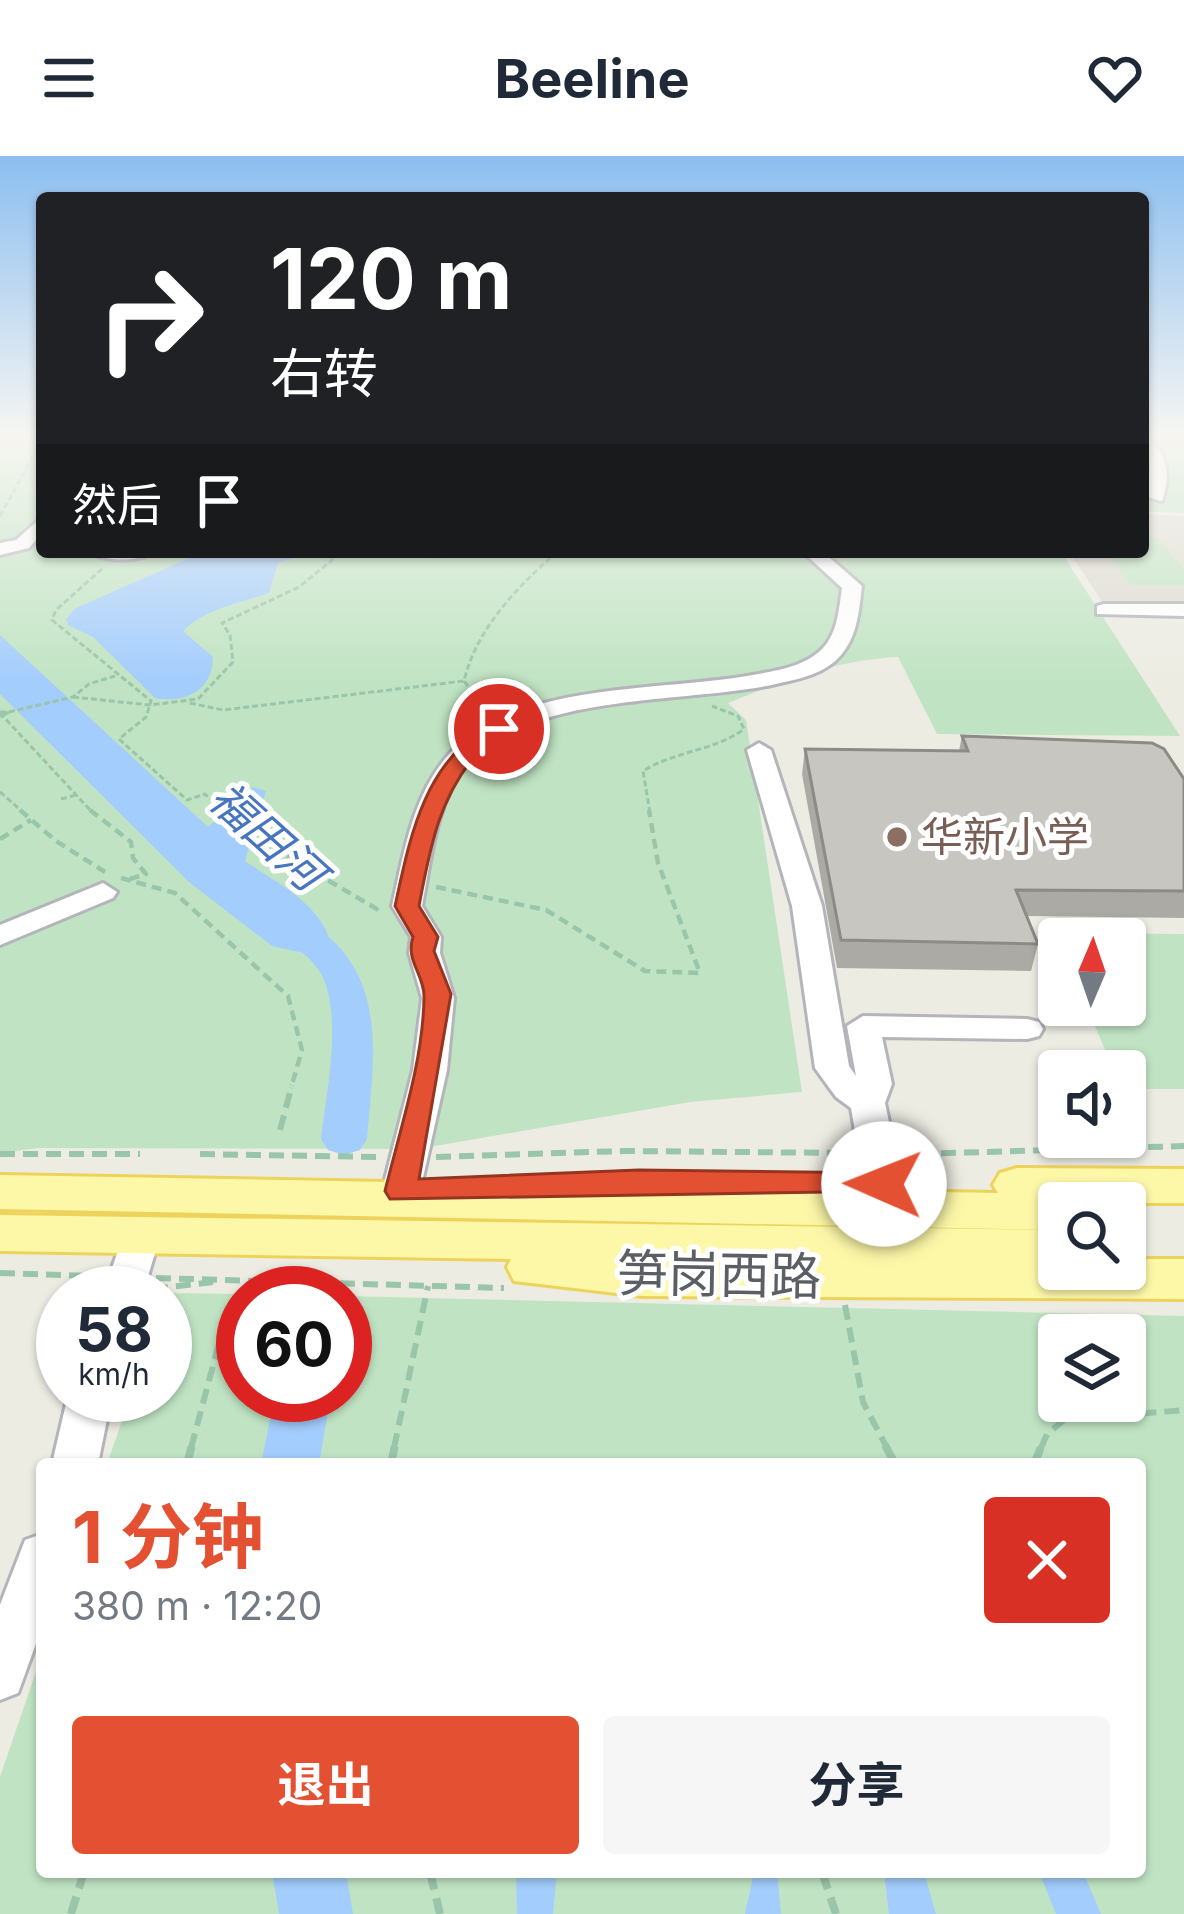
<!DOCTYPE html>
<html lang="zh">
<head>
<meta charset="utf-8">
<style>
	:root { --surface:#fff; --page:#f6f6f7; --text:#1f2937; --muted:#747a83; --accent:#e45132 }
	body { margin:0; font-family:Inter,"Noto Sans SC",sans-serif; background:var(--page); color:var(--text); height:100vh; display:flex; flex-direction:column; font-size:45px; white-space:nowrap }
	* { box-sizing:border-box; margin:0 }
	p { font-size:39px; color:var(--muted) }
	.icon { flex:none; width:66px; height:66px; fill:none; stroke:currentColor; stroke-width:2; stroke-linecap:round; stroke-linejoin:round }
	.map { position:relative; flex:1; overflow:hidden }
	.details { position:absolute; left:36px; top:1302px; width:1110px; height:420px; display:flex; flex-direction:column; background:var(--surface); border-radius:12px; box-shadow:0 3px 9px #0004 }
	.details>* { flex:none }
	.banner { position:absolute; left:36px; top:36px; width:1113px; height:366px; border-radius:12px; box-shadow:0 3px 9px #0004; background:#202124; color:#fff; overflow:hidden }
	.needle { width:78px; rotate:2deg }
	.fabs { position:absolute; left:1038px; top:762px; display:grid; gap:24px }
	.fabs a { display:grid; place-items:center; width:108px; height:108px; border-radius:12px; background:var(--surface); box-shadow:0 3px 9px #0004; font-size:60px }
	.speed { position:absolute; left:36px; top:1110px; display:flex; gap:24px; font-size:60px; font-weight:700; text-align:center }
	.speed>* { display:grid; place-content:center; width:156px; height:156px; border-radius:50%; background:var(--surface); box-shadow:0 3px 9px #0004; line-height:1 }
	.speed small { font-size:30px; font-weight:400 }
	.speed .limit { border:18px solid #d22; background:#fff; color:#111 }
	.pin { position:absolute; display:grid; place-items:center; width:102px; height:102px; color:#fff; margin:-51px; border:6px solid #fff; border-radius:50%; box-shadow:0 3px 12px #0007 }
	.me { position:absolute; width:132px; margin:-66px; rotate:271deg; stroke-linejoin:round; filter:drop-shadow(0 0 9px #0008) }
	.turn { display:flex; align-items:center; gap:42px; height:252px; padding:0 36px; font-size:54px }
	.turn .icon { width:156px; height:156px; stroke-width:2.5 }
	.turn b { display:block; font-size:84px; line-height:102px }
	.then { display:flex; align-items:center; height:114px; padding:0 36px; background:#0003; gap:24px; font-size:45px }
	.round { display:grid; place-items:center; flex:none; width:126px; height:126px; border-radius:12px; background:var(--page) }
	.headline { display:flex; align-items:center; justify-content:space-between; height:204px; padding:0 36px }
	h1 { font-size:72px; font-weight:700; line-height:90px; color:var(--accent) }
	.primary-button { display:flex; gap:24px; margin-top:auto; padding:24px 36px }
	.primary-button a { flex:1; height:138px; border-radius:12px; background:var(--accent); color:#fff; font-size:48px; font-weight:700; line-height:138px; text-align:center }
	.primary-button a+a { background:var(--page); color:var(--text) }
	header { display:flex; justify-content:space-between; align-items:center; height:156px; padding:0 36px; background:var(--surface); font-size:54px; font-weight:700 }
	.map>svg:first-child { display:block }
	.education { fill:#dddbd1 }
	.green { fill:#c0e4c3; fill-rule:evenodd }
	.water { fill:#a3cdfd }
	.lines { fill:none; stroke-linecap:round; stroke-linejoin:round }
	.river { fill:#a3cdfd; fill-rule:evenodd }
	.minor-casing { stroke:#b3b5ba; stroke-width:6 }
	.major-casing { stroke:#edd35c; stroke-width:6 }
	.path-far3 { stroke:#99c5aa; stroke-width:3; stroke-dasharray:6 3; stroke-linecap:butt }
	.path-far2 { stroke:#99c5aa; stroke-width:4.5; stroke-dasharray:10 6; stroke-linecap:butt }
	.path-far1 { stroke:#99c5aa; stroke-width:6; stroke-dasharray:15 8; stroke-linecap:butt }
	.path { stroke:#99c5aa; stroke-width:8; stroke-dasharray:18 9; stroke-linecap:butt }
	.minor { fill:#fff; fill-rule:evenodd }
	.major { fill:#fdf8a8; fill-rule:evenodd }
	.path-bridge { stroke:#99c5aa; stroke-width:3; stroke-dasharray:6 3; stroke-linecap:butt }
	.wall { fill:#acaaa5 }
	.building { fill:#c8c6c0; stroke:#8c8b86; stroke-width:3 }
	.route { fill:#e45132; stroke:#943520; stroke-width:3 }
	.education-dot { fill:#8d6e63; stroke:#fff; stroke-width:4.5 }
	.labels { text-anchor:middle; stroke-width:10; stroke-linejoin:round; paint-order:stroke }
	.education-label { font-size:42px; fill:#785e54; stroke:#fff; text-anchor:start }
	.water-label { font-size:45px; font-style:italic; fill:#4775c0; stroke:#fff }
	.near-street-label { font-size:51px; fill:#5b5e63; stroke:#fff }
</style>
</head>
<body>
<header><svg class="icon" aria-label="menu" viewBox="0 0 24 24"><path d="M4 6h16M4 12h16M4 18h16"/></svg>Beeline<svg class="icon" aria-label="heart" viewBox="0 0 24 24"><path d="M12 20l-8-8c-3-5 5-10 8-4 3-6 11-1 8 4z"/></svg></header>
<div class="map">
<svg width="1184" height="1758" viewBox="0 0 1184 1758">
	<rect width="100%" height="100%" fill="#edece3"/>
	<!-- education -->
	<path class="education" d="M1143 358 1184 360V450H1105L1069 396H1143Z"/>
	<!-- green -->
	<g class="green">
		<path d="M0 281H42V396H1061L1180 580 937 578 898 501C837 504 784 524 728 547L746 564 802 936 690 946 418 993 39 992 0 997Z"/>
		<path d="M1143 281H1184V357L1143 355Z"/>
		<path d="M1143 382H1158L1184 414V429H1130L1106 396H1143Z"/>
		<path d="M1056 777 1184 778V933H1125V915H1114L1086 849H1125V783L1059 785Z"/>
		<path d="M166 1137 243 1138V1239H345V1140L1184 1160V1758H0V1621L42 1498V1716H1140V1308H107L131 1239H165ZM1059 1179H1125V1245H1059Z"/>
	</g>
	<!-- water -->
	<g class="water">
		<path d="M203 396H312L278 407 269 437C237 448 206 452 183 475L213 501C213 535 184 548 155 542L93 481 68 469 66 463 76 452Z"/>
		<path d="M0 479 208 671 253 631 266 635 245 705C276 726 320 748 330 785L304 797 272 790 189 726 0 538Z"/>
		<path d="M516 1716H557L553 1758H517Z"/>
		<path d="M754 1716H777L781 1758H745Z"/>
		<path d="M884 1716H924L936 1758H889Z"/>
		<path d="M1039 1716H1083L1101 1758H1056Z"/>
	</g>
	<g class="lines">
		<!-- river -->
		<g class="river">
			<path d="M272 745C290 749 305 763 320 774 389 825 373 907 367 983L360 994 344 999 328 994 321 983C326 939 345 851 318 813 301 789 270 780 253 756L259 748Z"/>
			<path d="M275 1239H331L319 1308H261Z"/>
			<path d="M272 1716H346L353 1758H279Z"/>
		</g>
		<defs>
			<g id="minor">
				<path d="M1143 281H1150C1167 301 1171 320 1162 345L1147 341 1150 310Z"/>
				<path d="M42 361V377L29 392 0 399V387L16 384Z"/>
				<path d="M91 396H153C140 406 104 406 91 396Z"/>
				<path d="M803 396H823L862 430C859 454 858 479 841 499 825 518 799 523 776 528 687 548 524 535 464 612 435 650 431 704 422 750L441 781 440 797 454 842 447 914 420 1035 414 1045 401 1048 388 1045 382 1035 413 914 422 842 409 797 411 781 392 750C404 697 412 639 450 597 512 527 660 535 747 520 773 515 804 512 823 492 838 476 839 452 842 432Z"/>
				<path d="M1104 448H1184V460L1097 458V450Z"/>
				<path d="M759 587 771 594 822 750 849 910 856 920 847 870 863 860 1027 863 1039 866 1043 873 1039 880 1027 883 882 881 892 928 885 947 902 1028 896 1037 883 1041 870 1037 864 1028 851 952 836 941 815 912 792 750 747 594Z"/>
				<path d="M103 727 117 736 113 742 0 789V769Z"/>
				<path d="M141 1066 155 1070 160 1080 143 1137H103L127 1070Z"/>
				<path d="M68 1239H112L98 1308H52Z"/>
				<path d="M42 1378V1471L18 1537 0 1544V1449L25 1384Z"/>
			</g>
			<g id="major">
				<path d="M1017 1012 1184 1013V1047H1059V1074L0 1053V1019L998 1037 993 1029 1000 1017Z"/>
				<path d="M0 1059 1059 1074V1113H1125V1103H1184V1143L642 1140 514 1125 507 1111 511 1103 0 1095Z"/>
			</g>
		</defs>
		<!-- minor casing -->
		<use href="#minor" class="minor-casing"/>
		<!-- major casing -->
		<use href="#major" class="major-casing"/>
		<!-- path-far3 -->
		<g class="path-far3">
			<path d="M0 360 42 284"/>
			<path d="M364 396 433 401 555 396"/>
			<path d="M102 413 56 454 52 464 151 545 146 561 119 583 187 644 205 638 226 657"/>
			<path d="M73 541 150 549 198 543 233 506 230 479 222 467 299 431 342 396"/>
			<path d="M190 547 223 554 464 525"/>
			<path d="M9 556 73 541 89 528 115 520"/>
			<path d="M0 557 93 657"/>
			<path d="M489 559 464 525C476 473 518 430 557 396"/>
			<path d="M0 636 24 657"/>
			<path d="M61 643 76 639"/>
			<path d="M650 657 643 615C675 595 714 595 744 573L738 560 712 550"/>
		</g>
		<!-- path-far2 -->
		<g class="path-far2">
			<path d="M20 654 56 685 105 716"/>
			<path d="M90 654 131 686 133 702 146 718 130 723"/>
			<path d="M222 654 249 678 382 756"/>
			<path d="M0 683 31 664"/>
			<path d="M121 722 175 737 288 840 302 894 291 932"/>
			<path d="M436 731 546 754 645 815 700 817 658 707 649 654"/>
		</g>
		<!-- path-far1 -->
		<g class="path-far1">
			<path d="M280 974 292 929"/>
			<path d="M0 998H140"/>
			<path d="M200 998 381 1001"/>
			<path d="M918 998 1184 990"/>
			<path d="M436 1001 624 995 850 997"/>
			<path d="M0 1117 96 1120"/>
			<path d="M156 1122 504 1132"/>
			<path d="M153 1133 213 1126"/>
			<path d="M845 1149 863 1246 887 1292"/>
			<path d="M191 1292 222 1176"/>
			<path d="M394 1292 428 1130"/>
			<path d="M1041 1292 1047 1278 1064 1264 1184 1254"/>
		</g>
		<!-- path -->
		<g class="path">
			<path d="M885 1289 895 1308"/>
			<path d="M187 1308 192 1289"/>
			<path d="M391 1308 395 1289"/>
			<path d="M1034 1308 1042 1289"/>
			<path d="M430 1716 440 1758"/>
			<path d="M822 1716 836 1758"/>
			<path d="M71 1758 84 1716"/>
		</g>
		<!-- minor -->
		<use href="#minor" class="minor"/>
		<!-- major -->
		<use href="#major" class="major"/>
		<!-- path-bridge -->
		<path class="path-bridge" d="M0 556H9L0 561"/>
	</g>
	<!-- wall -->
	<path class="wall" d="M962 580 1184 623V762L1027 760 1038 788 1031 815 837 812 802 618 805 593 959 595Z"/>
	<!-- building -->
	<path class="building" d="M962 580 1152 587 1164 593 1184 623V735L1016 734 1038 788 841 784 805 593 968 595Z"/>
	<!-- sky -->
	<linearGradient id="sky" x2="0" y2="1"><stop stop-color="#8cbef0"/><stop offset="0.53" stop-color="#f7f6f2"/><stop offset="1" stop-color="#f7f6f2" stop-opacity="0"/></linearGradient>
	<rect width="1184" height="527" fill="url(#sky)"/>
	<!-- route -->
	<path class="route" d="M492 568 509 573C500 581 488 585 479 595 439 640 430 692 419 750L438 781 434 795 451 838 419 1023 639 1014 884 1017 894 1020 899 1028 894 1035 390 1043 385 1035C400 973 423 906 424 842 425 819 405 805 413 781L395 750C410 681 424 605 492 568Z"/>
	<!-- markers -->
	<circle class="education-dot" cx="897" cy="681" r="12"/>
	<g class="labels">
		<!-- education labels -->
		<g class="education-label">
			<text x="921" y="696">华新小学</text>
		</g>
		<!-- water labels -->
		<g class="water-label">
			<text transform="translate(267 680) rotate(42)" y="16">福田河</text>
		</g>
		<!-- near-street labels -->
		<g class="near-street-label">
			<text transform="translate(719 1119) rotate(1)" y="18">笋岗西路</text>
		</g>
	</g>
</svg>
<div class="fabs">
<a><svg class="needle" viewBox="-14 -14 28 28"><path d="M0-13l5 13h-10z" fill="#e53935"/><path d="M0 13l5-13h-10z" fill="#747a83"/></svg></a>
<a><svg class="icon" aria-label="sound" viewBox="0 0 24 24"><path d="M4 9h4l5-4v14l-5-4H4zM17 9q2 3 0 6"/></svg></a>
<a><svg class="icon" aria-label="search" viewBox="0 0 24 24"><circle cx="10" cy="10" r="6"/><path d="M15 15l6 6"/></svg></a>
<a><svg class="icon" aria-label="layers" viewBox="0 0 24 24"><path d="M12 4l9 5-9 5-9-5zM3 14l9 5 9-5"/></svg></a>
</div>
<div class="speed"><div>58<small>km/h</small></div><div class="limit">60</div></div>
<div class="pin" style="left:499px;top:573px;background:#d93025"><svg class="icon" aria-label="arrive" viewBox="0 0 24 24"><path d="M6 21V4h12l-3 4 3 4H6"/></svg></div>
<svg class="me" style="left:884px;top:1028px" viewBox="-20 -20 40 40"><circle r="19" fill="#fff"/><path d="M0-13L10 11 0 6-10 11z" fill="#e45132"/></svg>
<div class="banner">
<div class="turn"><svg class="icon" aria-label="right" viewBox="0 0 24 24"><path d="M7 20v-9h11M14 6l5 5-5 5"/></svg><div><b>120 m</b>右转</div></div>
<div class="then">然后<svg class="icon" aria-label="arrive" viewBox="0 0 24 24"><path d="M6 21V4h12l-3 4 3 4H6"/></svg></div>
</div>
<section class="details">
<div class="headline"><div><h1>1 分钟</h1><p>380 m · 12:20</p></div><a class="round" style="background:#d93025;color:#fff"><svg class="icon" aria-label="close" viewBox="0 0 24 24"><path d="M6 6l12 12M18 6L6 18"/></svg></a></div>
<div class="primary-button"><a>退出</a><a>分享</a></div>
</section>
</div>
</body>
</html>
